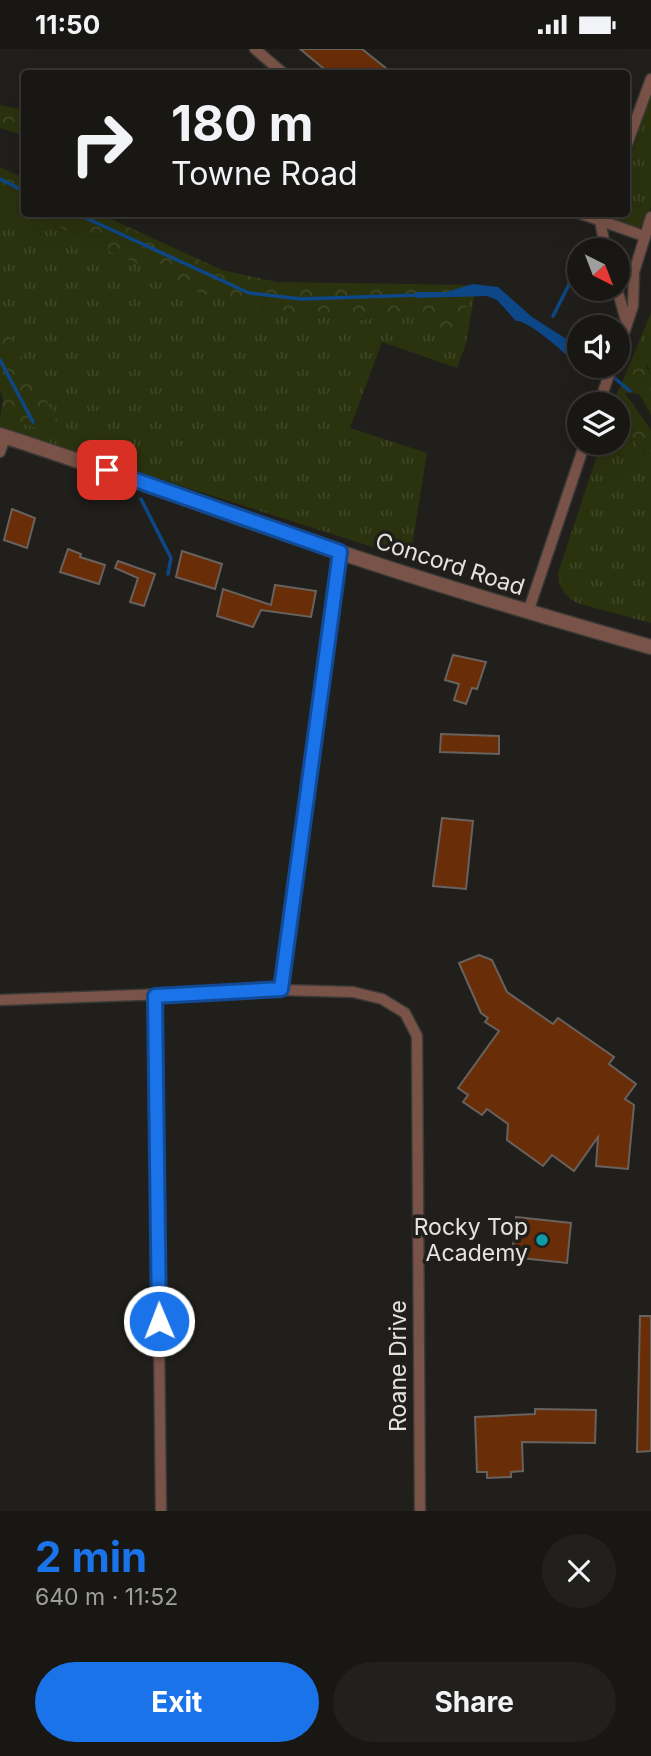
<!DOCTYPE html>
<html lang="en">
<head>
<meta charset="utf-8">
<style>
	:root { --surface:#191714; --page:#22201d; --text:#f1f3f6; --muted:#9f9fa0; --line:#373634; --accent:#1a73e8 }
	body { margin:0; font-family:Inter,sans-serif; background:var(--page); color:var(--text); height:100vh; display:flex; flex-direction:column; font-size:26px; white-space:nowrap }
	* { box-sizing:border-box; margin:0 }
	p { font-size:23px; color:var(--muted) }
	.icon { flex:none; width:38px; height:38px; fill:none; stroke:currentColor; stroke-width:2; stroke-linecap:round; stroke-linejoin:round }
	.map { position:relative; height:1462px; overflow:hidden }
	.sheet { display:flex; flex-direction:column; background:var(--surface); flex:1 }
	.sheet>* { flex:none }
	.banner { position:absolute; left:21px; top:21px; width:609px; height:147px; border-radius:7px; box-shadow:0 7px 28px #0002,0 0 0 2px var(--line); background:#191714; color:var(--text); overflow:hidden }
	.needle { width:46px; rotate:138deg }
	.buttons { position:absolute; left:567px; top:189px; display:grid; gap:14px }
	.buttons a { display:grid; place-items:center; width:63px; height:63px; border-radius:50%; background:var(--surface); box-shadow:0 7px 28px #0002,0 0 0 2px var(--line); font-size:35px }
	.pin { position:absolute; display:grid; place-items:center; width:60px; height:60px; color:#fff; margin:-30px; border-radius:14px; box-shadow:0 4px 10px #0006 }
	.me { position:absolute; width:77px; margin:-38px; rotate:359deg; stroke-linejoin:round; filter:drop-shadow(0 0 5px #0008) }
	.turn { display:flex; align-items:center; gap:24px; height:147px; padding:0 35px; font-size:32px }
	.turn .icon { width:91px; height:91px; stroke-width:2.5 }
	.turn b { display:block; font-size:49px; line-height:60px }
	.round { display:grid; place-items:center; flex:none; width:74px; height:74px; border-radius:37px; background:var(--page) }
	.summary { display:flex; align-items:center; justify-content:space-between; height:119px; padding:0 35px }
	h1 { font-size:42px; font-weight:700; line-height:52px; color:var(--accent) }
	.cta { display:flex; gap:14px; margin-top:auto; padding:14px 35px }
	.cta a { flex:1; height:80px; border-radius:42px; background:var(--accent); color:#fff; font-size:28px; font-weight:700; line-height:80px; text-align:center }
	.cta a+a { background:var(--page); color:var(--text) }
	.status { display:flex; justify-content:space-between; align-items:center; height:49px; padding:0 35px; background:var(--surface); direction:ltr }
	.status svg { height:19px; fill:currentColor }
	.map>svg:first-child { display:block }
	.grass { fill:url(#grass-tufts) }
	.forest { fill:url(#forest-crowns) }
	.water { fill:#0d4788 }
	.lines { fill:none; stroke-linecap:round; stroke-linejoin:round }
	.stream { stroke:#0d4788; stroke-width:3.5 }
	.building { fill:#692d08; stroke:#68625f; stroke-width:2 }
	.minor-casing { stroke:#3c3a37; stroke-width:13 }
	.tertiary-casing { stroke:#3c3a37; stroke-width:17 }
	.minor { stroke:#7a5348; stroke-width:10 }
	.tertiary { stroke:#7a5348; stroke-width:14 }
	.route-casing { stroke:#114b97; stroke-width:18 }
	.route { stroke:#1a73e8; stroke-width:12 }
	.culture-dot { fill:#0f9aa8; stroke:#211f1b; stroke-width:2.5 }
	.labels { text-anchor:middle; stroke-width:7; stroke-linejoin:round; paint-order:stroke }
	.street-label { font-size:23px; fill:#e5e3e0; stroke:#211f1b }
	.poi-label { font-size:23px; fill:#e5e3e0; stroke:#211f1b; text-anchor:end }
</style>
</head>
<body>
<div class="status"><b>11:50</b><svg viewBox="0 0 49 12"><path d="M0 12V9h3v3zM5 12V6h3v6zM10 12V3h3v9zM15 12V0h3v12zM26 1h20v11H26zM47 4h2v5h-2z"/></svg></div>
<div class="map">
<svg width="651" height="1462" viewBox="0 0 651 1462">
	<defs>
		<pattern id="grass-tufts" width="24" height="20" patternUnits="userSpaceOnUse" patternTransform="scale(1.75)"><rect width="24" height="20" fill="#2b320e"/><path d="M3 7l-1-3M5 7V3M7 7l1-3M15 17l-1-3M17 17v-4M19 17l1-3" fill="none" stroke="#3f4625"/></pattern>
		<pattern id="forest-crowns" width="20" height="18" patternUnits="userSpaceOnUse" patternTransform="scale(1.75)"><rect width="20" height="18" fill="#2b320e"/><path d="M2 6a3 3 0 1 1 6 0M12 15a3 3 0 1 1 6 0" fill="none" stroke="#3f4625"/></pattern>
	</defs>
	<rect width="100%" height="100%" fill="#211f1b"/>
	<!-- grass -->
	<g class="grass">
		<path d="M651 46V158L642 177C631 180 616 175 611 164H626L627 117Z"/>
		<path d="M0 150 24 161V164L31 165 201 245 300 265 352 272 394 266 414 251 464 280 462 263 474 248 466 295 457 319 382 293 350 379 427 404 411 503 407 508 382 501 0 379V369L59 376 0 269Z"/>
		<path d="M651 264V325L647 316 621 343 619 360 626 368 621 387 625 392H634L645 404 651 403V574L577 554C564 547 559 539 558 524L601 394H618V355H613Z"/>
	</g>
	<!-- forest -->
	<g class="forest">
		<path d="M0 56 24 61V87L0 79Z"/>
		<path d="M0 118 24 129V161L0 150Z"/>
		<path d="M31 165H100L222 221 277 233 472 236 474 248 462 263 464 280H421L414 252 394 266 352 272 300 265 201 245Z"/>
		<path d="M0 269 60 376 59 385 0 369 3 348 0 341Z"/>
		<path d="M644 314 651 325V366L639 345 625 344 651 381V403L647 405 634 392H625L624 397 621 393 626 368 619 360 621 343 632 318Z"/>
	</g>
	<!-- water -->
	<path class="water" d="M473 235 498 238 532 268 579 298V313L575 314C564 303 528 271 516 272L497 251 487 247 416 249V243H446Z"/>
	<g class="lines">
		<!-- stream -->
		<g class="stream">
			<path d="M0 130 24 142"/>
			<path d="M75 164 249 244 301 250 419 246"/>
			<path d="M553 267 579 216"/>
			<path d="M0 311 33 373"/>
			<path d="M600 317 630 342"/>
			<path d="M141 450 171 509 168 525"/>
		</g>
	</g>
	<!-- building -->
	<g class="building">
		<path d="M300 0H362L392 24H329Z"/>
		<path d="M12 460 35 469 27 499 4 491Z"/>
		<path d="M68 500 81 505 80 508 105 516 99 535 60 523Z"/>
		<path d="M182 502 222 515 215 540 176 528Z"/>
		<path d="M118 512 155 525 144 557 130 553 138 529 115 519Z"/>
		<path d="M275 536 316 542 311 568 261 561 253 578 217 567 223 540 271 556Z"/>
		<path d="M453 606 486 613 477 640 472 639 466 655 454 651 459 635 445 631Z"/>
		<path d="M441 685 499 687V705L440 703Z"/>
		<path d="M442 769 473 772 466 840 433 837Z"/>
		<path d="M479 906 492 911 507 943 553 975 558 969 614 1008 609 1015 636 1035 625 1050 634 1056 628 1120 596 1117 598 1088 574 1122 552 1106 543 1117 507 1091 508 1075 487 1060 482 1066 463 1053 468 1046 458 1039 499 982 485 973 488 969 481 964 459 914Z"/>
		<path d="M516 1168 571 1174 567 1214 512 1208Z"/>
		<path d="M640 1267H651V1402L637 1403Z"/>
		<path d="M535 1360 596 1361 595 1394 522 1393 523 1422 511 1423V1428L487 1429V1423H477L475 1368 535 1365Z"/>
	</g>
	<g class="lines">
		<defs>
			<g id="minor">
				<path d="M255 0 283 24"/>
				<path d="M626 98 651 30"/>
				<path d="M579 164 644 187"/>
				<path d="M603 164 600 172 606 201"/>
				<path d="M617 240 627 275"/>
				<path d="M618 302 633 257 634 223 651 168"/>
				<path d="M599 355 612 317"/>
				<path d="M0 403 5 388"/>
				<path d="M528 563 585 394"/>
				<path d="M280 941 339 503"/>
				<path d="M155 947 161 1462"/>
				<path d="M0 951 280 941 353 943 382 950 405 964 417 987 420 1462"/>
			</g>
			<path id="tertiary" d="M0 386C113 422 224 464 336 502 440 537 545 568 651 598"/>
		</defs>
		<!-- minor casing -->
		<use href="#minor" class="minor-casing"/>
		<!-- tertiary casing -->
		<use href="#tertiary" class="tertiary-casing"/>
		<!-- minor -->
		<use href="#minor" class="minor"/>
		<!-- tertiary -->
		<use href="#tertiary" class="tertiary"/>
	</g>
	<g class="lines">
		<defs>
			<path id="route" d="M107 421 340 503 281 940 155 947 159 1272"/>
		</defs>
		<!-- route casing -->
		<use href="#route" class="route-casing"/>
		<!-- route -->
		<use href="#route" class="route"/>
	</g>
	<!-- markers -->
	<circle class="culture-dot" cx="542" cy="1191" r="7"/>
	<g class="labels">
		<!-- street labels -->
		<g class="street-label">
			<text transform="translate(450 515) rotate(18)" y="8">Concord Road</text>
			<text transform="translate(398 1317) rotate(-90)" y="8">Roane Drive</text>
		</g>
		<!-- poi labels -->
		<g class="poi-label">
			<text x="528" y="1186">Rocky Top<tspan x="528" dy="26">Academy</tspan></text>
		</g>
	</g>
</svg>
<div class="buttons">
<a><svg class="needle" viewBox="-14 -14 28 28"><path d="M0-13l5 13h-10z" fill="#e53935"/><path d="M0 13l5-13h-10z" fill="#9f9fa0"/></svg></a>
<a><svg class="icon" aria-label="sound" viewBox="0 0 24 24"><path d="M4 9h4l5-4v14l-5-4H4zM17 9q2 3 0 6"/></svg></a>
<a><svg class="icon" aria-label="layers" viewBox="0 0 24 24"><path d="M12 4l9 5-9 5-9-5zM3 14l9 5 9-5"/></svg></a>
</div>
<div class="pin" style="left:107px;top:421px;background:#d93025"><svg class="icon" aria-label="arrive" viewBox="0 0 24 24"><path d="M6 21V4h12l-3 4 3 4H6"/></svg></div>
<svg class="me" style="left:159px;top:1272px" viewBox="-20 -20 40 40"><circle r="17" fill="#1a73e8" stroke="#fff" stroke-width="3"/><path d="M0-11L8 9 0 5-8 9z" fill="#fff"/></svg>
<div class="banner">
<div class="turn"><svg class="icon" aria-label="right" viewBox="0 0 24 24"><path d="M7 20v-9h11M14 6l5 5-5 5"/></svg><div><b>180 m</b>Towne Road</div></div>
</div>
</div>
<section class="sheet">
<div class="summary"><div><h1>2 min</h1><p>640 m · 11:52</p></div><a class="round"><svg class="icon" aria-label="close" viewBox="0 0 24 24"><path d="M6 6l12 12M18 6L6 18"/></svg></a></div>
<div class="cta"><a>Exit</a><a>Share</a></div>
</section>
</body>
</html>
